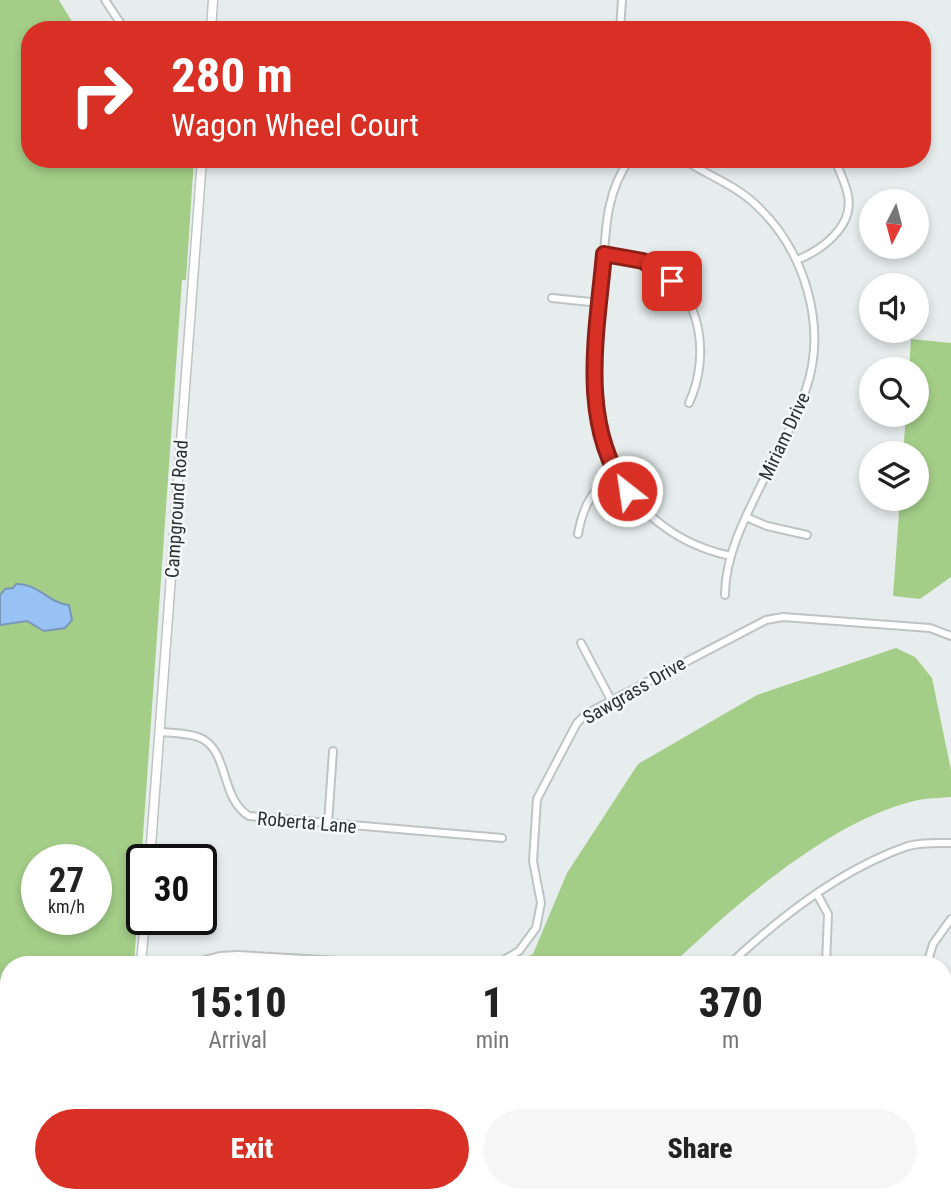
<!DOCTYPE html>
<html lang="en">
<head>
<meta charset="utf-8">
<style>
	:root { --surface:#fff; --page:#f6f6f6; --text:#222; --muted:#767676; --accent:#d93025 }
	body { margin:0; font-family:"Roboto Condensed",sans-serif; background:var(--page); color:var(--text); height:100vh; display:flex; flex-direction:column; font-size:26px; white-space:nowrap }
	* { box-sizing:border-box; margin:0 }
	p { font-size:23px; color:var(--muted) }
	.icon { flex:none; width:38px; height:38px; fill:none; stroke:currentColor; stroke-width:2; stroke-linecap:round; stroke-linejoin:round }
	.map { position:relative; flex:1; overflow:hidden }
	.drawer { position:absolute; left:0px; top:956px; width:952px; height:247px; display:flex; flex-direction:column; background:var(--surface); border-radius:28px 28px 0 0; box-shadow:0 4px 10px #0003 }
	.drawer>* { flex:none }
	.top-card { position:absolute; left:21px; top:21px; width:910px; height:147px; border-radius:28px; box-shadow:0 4px 10px #0003; background:#d93025; color:#fff; overflow:hidden }
	.needle { width:46px; rotate:186deg }
	.tools { position:absolute; left:859px; top:189px; display:grid; gap:14px }
	.tools a { display:grid; place-items:center; width:70px; height:70px; border-radius:50%; background:var(--surface); box-shadow:0 4px 10px #0003; font-size:35px }
	.speed { position:absolute; left:21px; top:844px; display:flex; gap:14px; font-size:35px; font-weight:700; text-align:center }
	.speed>* { display:grid; place-content:center; width:91px; height:91px; border-radius:50%; background:var(--surface); box-shadow:0 4px 10px #0003; line-height:1 }
	.speed small { font-size:18px; font-weight:400 }
	.speed .limit { border:4px solid #111; border-radius:10px; background:#fff; color:#111 }
	.pin { position:absolute; display:grid; place-items:center; width:60px; height:60px; color:#fff; margin:-30px; border-radius:14px; box-shadow:0 4px 10px #0006 }
	.me { position:absolute; width:77px; margin:-38px; rotate:330deg; stroke-linejoin:round; filter:drop-shadow(0 0 5px #0008) }
	.turn { display:flex; align-items:center; gap:24px; height:147px; padding:0 35px; font-size:32px }
	.turn .icon { width:91px; height:91px; stroke-width:2.5 }
	.turn b { display:block; font-size:49px; line-height:60px }
	.eta { display:flex; justify-content:space-evenly; align-items:center; height:119px; text-align:center }
	.eta b { font-size:42px; font-weight:800; line-height:49px }
	.action { display:flex; gap:14px; margin-top:auto; padding:14px 35px }
	.action a { flex:1; height:80px; border-radius:42px; background:var(--accent); color:#fff; font-size:28px; font-weight:800; line-height:80px; text-align:center }
	.action a+a { background:var(--page); color:var(--text) }
	.map>svg:first-child { display:block }
	.green { fill:#a4ce88; fill-rule:evenodd }
	.water { fill:#98c2f3; stroke:#7896b8; stroke-width:2 }
	.lines { fill:none; stroke-linecap:round; stroke-linejoin:round }
	.minor-casing { stroke:#bec4c4; stroke-width:10 }
	.tertiary-casing { stroke:#bec4c4; stroke-width:11 }
	.minor { stroke:#fff; stroke-width:6 }
	.tertiary { stroke:#fff; stroke-width:8 }
	.route-casing { stroke:#8d1f18; stroke-width:18 }
	.route { stroke:#d93025; stroke-width:12 }
	.labels { text-anchor:middle; stroke-width:5; stroke-linejoin:round; paint-order:stroke }
	.street-label { font-size:19px; fill:#2d2f2f; stroke:#f4fafa }
</style>
</head>
<body>
<div class="map">
<svg width="951" height="1201" viewBox="0 0 951 1201">
	<rect width="100%" height="100%" fill="#e6edec"/>
	<!-- green -->
	<g class="green">
		<path d="M0 0H59L77 30H30V159H194L186 280H182L134 964H9V1194H128L127 1201H0ZM37 859H96V919H37Z"/>
		<path d="M911 339 951 343V577L920 599 893 596 900 499H917V453H903L906 415H917V369H909Z"/>
		<path d="M896 648 915 657 932 678 951 770V797C939 798 926 798 914 801 830 821 734 905 673 964H513L533 954 567 873 638 764 757 695Z"/>
		<path d="M627 1194H833V1201H649Z"/>
	</g>
	<!-- water -->
	<path class="water" d="M16 584C38 583 48 603 69 605L72 620 65 628 44 631 27 621 0 625V595L5 589 13 588Z"/>
	<g class="lines">
		<defs>
			<g id="minor">
				<path d="M105 0 125 30"/>
				<path d="M620 30 622 0"/>
				<path d="M630 159C603 196 606 238 602 282 598 321 590 371 595 410 604 483 659 541 731 556"/>
				<path d="M683 159C706 175 734 184 755 204 804 249 828 325 806 389 797 419 780 447 766 475 748 512 725 553 725 595"/>
				<path d="M605 254C617 256 630 257 642 261 701 282 712 353 689 403"/>
				<path d="M797 260C822 250 854 226 848 196 846 183 839 172 835 159"/>
				<path d="M552 298 600 303"/>
				<path d="M746 517 767 526 807 535"/>
				<path d="M578 534C583 506 592 490 615 473"/>
				<path d="M581 643 611 700"/>
				<path d="M160 732C172 733 186 733 198 737 230 748 219 798 249 816L502 838"/>
				<path d="M328 824 333 751"/>
				<path d="M817 894 828 914 826 964"/>
				<path d="M190 964 220 956 237 955 390 964"/>
				<path d="M497 964 519 951 536 928 541 903 533 861 537 799 577 723 586 714 766 620 783 617 930 628 951 636"/>
				<path d="M730 964C781 916 841 869 908 846 922 842 937 843 951 843"/>
				<path d="M927 964 933 944 951 919"/>
				<path d="M943 1152 951 1155"/>
				<path d="M549 1194 556 1201"/>
				<path d="M394 1201 408 1194"/>
				<path d="M843 1201V1194"/>
			</g>
			<g id="tertiary">
				<path d="M211 30 213 0"/>
				<path d="M150 859 202 159"/>
				<path d="M141 964 145 919"/>
				<path d="M122 1201V1194"/>
			</g>
		</defs>
		<!-- minor casing -->
		<use href="#minor" class="minor-casing"/>
		<!-- tertiary casing -->
		<use href="#tertiary" class="tertiary-casing"/>
		<!-- minor -->
		<use href="#minor" class="minor"/>
		<!-- tertiary -->
		<use href="#tertiary" class="tertiary"/>
	</g>
	<g class="lines">
		<defs>
			<path id="route" d="M627 491C578 422 597 333 604 254L643 261 672 281"/>
		</defs>
		<!-- route casing -->
		<use href="#route" class="route-casing"/>
		<!-- route -->
		<use href="#route" class="route"/>
	</g>
	<g class="labels">
		<!-- street labels -->
		<g class="street-label">
			<text transform="translate(784 436) rotate(-65)" y="7">Miriam Drive</text>
			<text transform="translate(176 509) rotate(-86)" y="7">Campground Road</text>
			<text transform="translate(634 690) rotate(-30)" y="7">Sawgrass Drive</text>
			<text transform="translate(307 822) rotate(5)" y="7">Roberta Lane</text>
		</g>
	</g>
</svg>
<div class="tools">
<a><svg class="needle" viewBox="-14 -14 28 28"><path d="M0-13l5 13h-10z" fill="#e53935"/><path d="M0 13l5-13h-10z" fill="#767676"/></svg></a>
<a><svg class="icon" aria-label="sound" viewBox="0 0 24 24"><path d="M4 9h4l5-4v14l-5-4H4zM17 9q2 3 0 6"/></svg></a>
<a><svg class="icon" aria-label="search" viewBox="0 0 24 24"><circle cx="10" cy="10" r="6"/><path d="M15 15l6 6"/></svg></a>
<a><svg class="icon" aria-label="layers" viewBox="0 0 24 24"><path d="M12 4l9 5-9 5-9-5zM3 14l9 5 9-5"/></svg></a>
</div>
<div class="speed"><div>27<small>km/h</small></div><div class="limit">30</div></div>
<div class="pin" style="left:672px;top:281px;background:#d93025"><svg class="icon" aria-label="arrive" viewBox="0 0 24 24"><path d="M6 21V4h12l-3 4 3 4H6"/></svg></div>
<svg class="me" style="left:627px;top:491px" viewBox="-20 -20 40 40"><circle r="17" fill="#d93025" stroke="#fff" stroke-width="3"/><path d="M0-11L8 9 0 5-8 9z" fill="#fff"/></svg>
<div class="top-card">
<div class="turn"><svg class="icon" aria-label="right" viewBox="0 0 24 24"><path d="M7 20v-9h11M14 6l5 5-5 5"/></svg><div><b>280 m</b>Wagon Wheel Court</div></div>
</div>
<section class="drawer">
<div class="eta">
<div><b>15:10</b><p>Arrival</p></div>
<div><b>1</b><p>min</p></div>
<div><b>370</b><p>m</p></div>
</div>
<div class="action"><a>Exit</a><a>Share</a></div>
</section>
</div>
</body>
</html>
